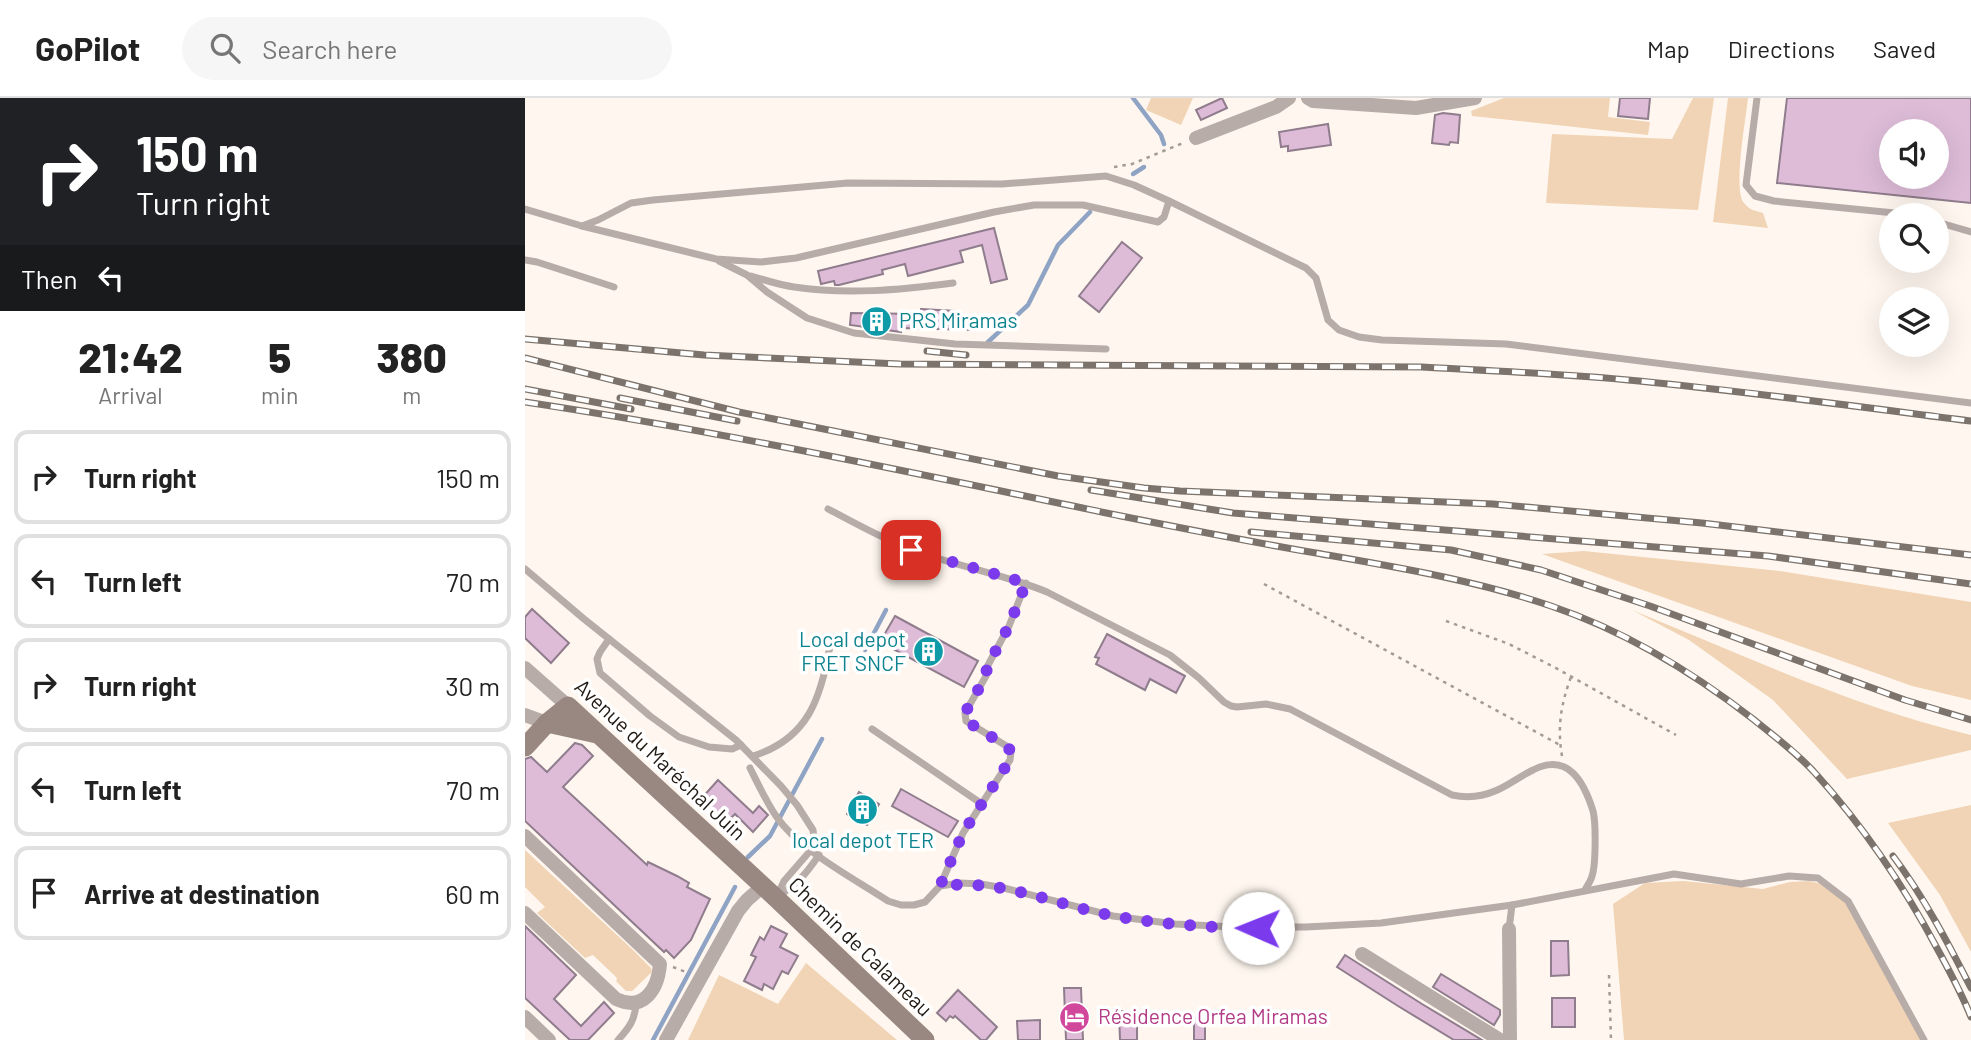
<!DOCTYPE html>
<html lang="en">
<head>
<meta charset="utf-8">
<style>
	:root { --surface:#fff; --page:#f6f6f6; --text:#222; --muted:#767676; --line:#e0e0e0 }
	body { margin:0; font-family:Barlow,sans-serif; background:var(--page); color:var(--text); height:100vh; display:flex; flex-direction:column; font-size:26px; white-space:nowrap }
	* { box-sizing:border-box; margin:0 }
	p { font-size:23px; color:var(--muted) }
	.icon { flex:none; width:38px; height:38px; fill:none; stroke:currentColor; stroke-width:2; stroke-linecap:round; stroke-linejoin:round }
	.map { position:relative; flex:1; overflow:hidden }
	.panel { display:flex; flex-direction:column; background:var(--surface); width:525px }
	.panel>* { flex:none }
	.banner { background:#202124; color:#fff; overflow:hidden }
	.controls { position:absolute; left:1354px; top:21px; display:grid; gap:14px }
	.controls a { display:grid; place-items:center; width:70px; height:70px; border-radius:50%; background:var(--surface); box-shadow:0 7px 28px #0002; font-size:35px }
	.pin { position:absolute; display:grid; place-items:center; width:60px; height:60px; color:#fff; margin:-30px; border-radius:14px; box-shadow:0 4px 10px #0006 }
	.me { position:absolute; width:77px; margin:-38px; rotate:271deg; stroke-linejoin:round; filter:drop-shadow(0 0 5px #0008) }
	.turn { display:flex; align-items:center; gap:24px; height:147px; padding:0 21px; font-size:32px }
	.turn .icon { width:91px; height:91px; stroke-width:2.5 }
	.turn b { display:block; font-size:49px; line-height:60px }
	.then { display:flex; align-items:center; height:66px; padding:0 21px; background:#0003; gap:14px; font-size:26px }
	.eta { display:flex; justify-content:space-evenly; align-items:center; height:119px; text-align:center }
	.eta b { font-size:42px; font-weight:800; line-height:49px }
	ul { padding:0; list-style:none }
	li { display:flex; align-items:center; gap:21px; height:94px; margin:0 14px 10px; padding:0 7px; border:4px solid var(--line); border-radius:14px }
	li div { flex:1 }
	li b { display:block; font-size:26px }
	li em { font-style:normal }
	header { display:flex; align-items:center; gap:42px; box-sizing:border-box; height:98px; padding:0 35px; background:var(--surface); border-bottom:2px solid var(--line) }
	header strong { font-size:33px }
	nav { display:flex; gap:38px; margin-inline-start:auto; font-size:24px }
	.search { width:490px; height:63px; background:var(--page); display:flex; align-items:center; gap:18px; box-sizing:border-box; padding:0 24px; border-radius:38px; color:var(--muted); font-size:26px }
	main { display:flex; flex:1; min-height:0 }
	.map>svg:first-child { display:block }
	.green { fill:#f1d4b5 }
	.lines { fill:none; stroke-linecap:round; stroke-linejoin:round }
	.stream { stroke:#8fa4c4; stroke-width:4.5 }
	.building { fill:#debcd8; stroke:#8f7c8c; stroke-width:2; fill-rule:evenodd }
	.path { stroke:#a39b94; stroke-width:2.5; stroke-dasharray:3.5 5; stroke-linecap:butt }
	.service { stroke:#b8aca9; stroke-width:7 }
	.minor { stroke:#b8aca9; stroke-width:14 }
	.secondary { stroke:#998882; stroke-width:19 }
	.rail-casing { stroke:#7b736c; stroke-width:7 }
	.rail { stroke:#fff; stroke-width:4.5; stroke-dasharray:13; stroke-linecap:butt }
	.route { stroke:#7c3aed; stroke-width:12; stroke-dasharray:0 21.6 }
	.labels { text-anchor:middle; stroke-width:7; stroke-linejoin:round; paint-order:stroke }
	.culture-label { font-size:21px; fill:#0d838f; stroke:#fff; text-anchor:start }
	.street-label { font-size:21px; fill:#211a14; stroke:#fff }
	.hotel-label { font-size:21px; fill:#b23c85; stroke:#fff; text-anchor:start }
</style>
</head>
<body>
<header>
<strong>GoPilot</strong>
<div class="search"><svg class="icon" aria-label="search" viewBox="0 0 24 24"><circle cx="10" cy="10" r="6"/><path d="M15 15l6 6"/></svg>Search here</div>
<nav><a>Map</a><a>Directions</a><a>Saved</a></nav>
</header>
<main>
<section class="panel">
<div class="banner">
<div class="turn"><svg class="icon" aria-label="right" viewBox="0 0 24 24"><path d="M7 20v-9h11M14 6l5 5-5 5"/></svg><div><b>150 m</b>Turn right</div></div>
<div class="then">Then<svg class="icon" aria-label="left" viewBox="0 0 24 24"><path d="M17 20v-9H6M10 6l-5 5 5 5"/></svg></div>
</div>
<div class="eta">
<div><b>21:42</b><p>Arrival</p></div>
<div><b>5</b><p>min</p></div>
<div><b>380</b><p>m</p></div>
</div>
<ul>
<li><svg class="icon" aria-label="right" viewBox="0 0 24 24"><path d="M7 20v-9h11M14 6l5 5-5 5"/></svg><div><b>Turn right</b></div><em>150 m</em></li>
<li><svg class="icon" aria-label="left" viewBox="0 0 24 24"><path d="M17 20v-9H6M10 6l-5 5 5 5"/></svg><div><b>Turn left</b></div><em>70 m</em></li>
<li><svg class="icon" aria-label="right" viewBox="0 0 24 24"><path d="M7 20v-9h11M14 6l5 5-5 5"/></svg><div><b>Turn right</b></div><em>30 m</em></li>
<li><svg class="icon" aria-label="left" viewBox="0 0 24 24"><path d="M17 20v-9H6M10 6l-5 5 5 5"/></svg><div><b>Turn left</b></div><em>70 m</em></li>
<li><svg class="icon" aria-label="arrive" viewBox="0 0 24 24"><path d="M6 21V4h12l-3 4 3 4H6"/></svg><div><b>Arrive at destination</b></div><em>60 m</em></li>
</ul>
</section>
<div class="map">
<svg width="1446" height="942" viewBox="0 0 1446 942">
	<rect width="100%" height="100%" fill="#fff7ef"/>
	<!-- green -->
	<g class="green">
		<path d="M626 0H668L656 27 621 12Z"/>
		<path d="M979 0H1085L1083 19 1125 24 1123 37 947 18 946 13Z"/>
		<path d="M1168 0H1189L1173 112 1021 105 1027 36 1147 41Z"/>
		<path d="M1203 0H1223C1221 20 1208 91 1219 105 1224 112 1231 113 1238 115L1243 130 1188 124Z"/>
		<path d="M1059 453 1255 473 1446 504V602L1387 588 1017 456Z"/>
		<path d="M1107 512C1218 557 1329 609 1446 637V652L1322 681 1248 602 1164 542Z"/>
		<path d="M1446 707V854L1415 797 1363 725Z"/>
		<path d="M0 752 106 850 126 870 127 874 107 893H101L91 883 92 881 91 879 68 857 60 860 12 815 20 809 0 789Z"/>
		<path d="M1158 783 1238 791 1265 784 1284 783 1305 788 1320 804 1396 942H1099L1088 806 1120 785Z"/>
		<path d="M281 865 372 942H163L194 877 253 906Z"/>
	</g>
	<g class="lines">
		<!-- stream -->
		<g class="stream">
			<path d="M608 0 636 37 639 46"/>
			<path d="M608 76 619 69"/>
			<path d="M463 244 503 207 533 147 565 114"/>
			<path d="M340 552 361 512"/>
			<path d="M223 759 245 738 297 641"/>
			<path d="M128 942 210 789"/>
		</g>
	</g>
	<!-- building -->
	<g class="building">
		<path d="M697 0 702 10 676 22 671 12Z"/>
		<path d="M1095 0H1125L1123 21 1093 18Z"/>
		<path d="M1262 0H1446V105L1252 85ZM1367 33H1412V79H1367Z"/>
		<path d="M918 15 935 17 933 45 925 44 924 47 907 45 910 17Z"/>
		<path d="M803 26 806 47 763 53V48L756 49 754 34Z"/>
		<path d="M469 130 482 181 466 185 457 147 435 153 438 164 383 178 380 166 357 172 358 176 314 187H310L309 183 296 186 293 173Z"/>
		<path d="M597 144 617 160 574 214 554 198Z"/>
		<path d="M396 211 431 213V218L452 219 451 232 376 230V234L325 227 326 215 396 216Z"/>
		<path d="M7 511 44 545 26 565 0 540V519Z"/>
		<path d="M370 518 453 563 439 589 355 544Z"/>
		<path d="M582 536 660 578 651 595 625 581 620 592 571 566 574 560 570 559Z"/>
		<path d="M50 645 57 647 68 658 38 689 122 767 123 764 152 778 164 785 162 789 185 801 166 842 149 860 141 852 139 854 0 723V661L6 659 22 674Z"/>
		<path d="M193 682 228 715 234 708 243 717 228 734 210 716 202 724 176 701Z"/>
		<path d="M376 691 433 723 423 739 367 708Z"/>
		<path d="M334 694 354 706 342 727 322 716Z"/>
		<path d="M0 828 51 877 29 901 56 928 79 904 89 915 63 942H45L0 900Z"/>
		<path d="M246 828 262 836 255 849 273 858 263 876 257 873 248 891 239 886 237 892 219 883 231 859 226 857 235 839 239 842Z"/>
		<path d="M1026 843H1043L1044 877 1026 878Z"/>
		<path d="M820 857 897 906 957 942H929L873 908 812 869Z"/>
		<path d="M916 876 975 912V917L969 927 908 889Z"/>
		<path d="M539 890H556L558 942H541Z"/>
		<path d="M433 892 472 929 461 942H456L430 918 428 920 425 918 421 923 412 915Z"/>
		<rect x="1027" y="900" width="23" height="29"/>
		<path d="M594 913H612V942H595Z"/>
		<rect x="669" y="920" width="11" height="22"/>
		<path d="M515 922V942H493L492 923Z"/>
	</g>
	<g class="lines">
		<!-- path -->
		<g class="path">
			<path d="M589 69 607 66 658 45"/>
			<path d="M739 486 1035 647"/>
			<path d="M921 523 984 546 1029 569 1151 637"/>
			<path d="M1037 658C1032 629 1036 606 1046 579"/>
			<path d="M148 869 161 874"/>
			<path d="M1084 877 1086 942"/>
		</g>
		<!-- service -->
		<g class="service">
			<path d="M1232 0 1221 87 1230 98 1249 103 1390 117"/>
			<path d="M0 111 57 128 73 122 106 105 128 102 323 85 477 86 581 78 609 87 644 103 781 170 791 180 803 222 814 232 834 239 857 242 981 246 1446 305"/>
			<path d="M1412 124 1446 134"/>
			<path d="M57 128 191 161 236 164 271 160 469 114 509 107H558L633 124 639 119 644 103"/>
			<path d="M0 162 12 164 89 189"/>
			<path d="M194 163 222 177 242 194 282 220 329 235 430 246 581 251"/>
			<path d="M226 178C240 182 254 187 269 189 321 197 375 192 428 185"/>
			<path d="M303 411C330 425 358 441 387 452 431 468 478 476 522 494L645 557 674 580 699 604 706 608 712 609 741 606 765 611 927 697C941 700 956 699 970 693 983 688 995 678 1008 672 1043 654 1059 684 1068 713 1071 724 1071 767 1067 778 1066 783 1062 788 1060 792"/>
			<path d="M0 471 59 521 211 642 256 688 272 707 288 732 289 741 286 752 259 783 252 798"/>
			<path d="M84 541 75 554 72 561 75 575 125 618 154 639 184 649 207 651 216 647"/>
			<path d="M347 631 457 706"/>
			<path d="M228 658C283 641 296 600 305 548"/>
			<path d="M225 670C233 686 241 703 251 718 274 752 328 780 363 803L376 807H389L400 804 415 788 435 785 456 786 479 790 588 818 650 826 710 829H781L856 825 987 807 1149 776 1216 786 1264 778 1293 780 1323 803 1399 942"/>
			<path d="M415 788 438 735 485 662 486 654 483 649 441 623 440 615 461 578 462 569 484 528 501 485"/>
			<path d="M251 799C271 788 281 776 294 757"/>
			<path d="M984 831 987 807"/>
			<path d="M93 942C104 930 110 922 111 906"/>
		</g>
		<!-- minor -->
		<g class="minor">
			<path d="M783 0 788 3 891 10 950 0"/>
			<path d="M671 40 751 9 764 0"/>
			<path d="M0 570 43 608"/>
			<path d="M0 617 22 625"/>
			<path d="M0 738 135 866C133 891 119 914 91 901L0 815"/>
			<path d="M984 831 985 942"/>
			<path d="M837 856 975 942"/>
			<path d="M0 919 24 942"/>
			<path d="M141 942 213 813 222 802 238 788"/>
		</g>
		<!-- secondary -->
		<g class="secondary">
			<path d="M22 625 72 636"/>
			<path d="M0 649 22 625 43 608 251 800 400 942"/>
		</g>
		<defs>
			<g id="rail">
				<path d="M0 241 179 257 375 266 897 269C970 273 1042 276 1114 283 1225 294 1336 309 1446 323"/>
				<path d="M402 253 441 257"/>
				<path d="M0 260 214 314 533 378 619 390 655 393 968 406 1177 425 1446 457"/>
				<path d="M0 291 106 311"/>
				<path d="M95 300 212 323"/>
				<path d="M0 304C200 334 398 377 596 418 661 431 726 444 791 455 870 469 950 482 1026 508 1100 533 1166 573 1228 621 1249 638 1272 655 1290 675 1339 729 1379 788 1413 852 1425 874 1437 896 1446 919"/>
				<path d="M566 392 708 415 1243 458 1446 486"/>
				<path d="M726 434 926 452 1016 472 1125 508 1380 602 1446 622"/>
				<path d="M1368 758C1399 799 1423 845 1446 890"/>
			</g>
		</defs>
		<!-- rail casing -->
		<use href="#rail" class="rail-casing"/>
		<!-- rail -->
		<use href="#rail" class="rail"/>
	</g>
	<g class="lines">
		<!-- route -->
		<path class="route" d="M386 452 501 485 484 528 462 569 461 578 440 615 441 623 483 649 486 654 485 662 438 735 415 788C477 780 530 807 589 818 636 826 685 830 733 830"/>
	</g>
	<!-- icons -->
	<defs>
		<symbol id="building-disc" viewBox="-11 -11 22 22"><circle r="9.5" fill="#0f9aa8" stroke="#fff"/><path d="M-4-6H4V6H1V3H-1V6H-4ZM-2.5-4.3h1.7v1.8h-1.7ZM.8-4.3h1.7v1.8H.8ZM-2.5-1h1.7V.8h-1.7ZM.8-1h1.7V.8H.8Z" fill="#fff"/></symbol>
		<symbol id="hotel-disc" viewBox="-11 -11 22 22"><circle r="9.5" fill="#d1479c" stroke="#fff"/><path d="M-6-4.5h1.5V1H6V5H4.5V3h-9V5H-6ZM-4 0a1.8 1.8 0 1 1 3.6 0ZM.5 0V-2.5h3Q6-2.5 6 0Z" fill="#fff"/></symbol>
	</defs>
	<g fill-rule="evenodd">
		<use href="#building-disc" x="334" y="206" width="35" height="35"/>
		<use href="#building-disc" x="386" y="536" width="35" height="35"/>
		<use href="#building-disc" x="320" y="694" width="35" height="35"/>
		<use href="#hotel-disc" x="532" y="902" width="35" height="35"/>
	</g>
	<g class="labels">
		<!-- culture labels -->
		<g class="culture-label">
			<text x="374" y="230">PRS Miramas</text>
			<text x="381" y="549" text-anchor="end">Local depot<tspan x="381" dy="24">FRET SNCF</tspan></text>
			<text x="338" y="750" text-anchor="middle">local depot TER</text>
		</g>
		<!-- street labels -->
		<g class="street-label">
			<text transform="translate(135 662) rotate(43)" y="7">Avenue du Maréchal Juin</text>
			<text transform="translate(335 849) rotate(44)" y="7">Chemin de Calameau</text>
		</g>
		<!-- hotel labels -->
		<g class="hotel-label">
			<text x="573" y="926">Résidence Orfea Miramas</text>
		</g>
	</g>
</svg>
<div class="controls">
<a><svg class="icon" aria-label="sound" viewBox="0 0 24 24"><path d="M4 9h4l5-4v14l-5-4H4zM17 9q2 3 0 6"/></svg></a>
<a><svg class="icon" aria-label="search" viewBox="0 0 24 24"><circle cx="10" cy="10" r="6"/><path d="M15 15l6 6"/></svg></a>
<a><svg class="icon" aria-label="layers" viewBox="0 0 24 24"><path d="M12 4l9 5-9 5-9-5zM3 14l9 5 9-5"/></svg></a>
</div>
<div class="pin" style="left:386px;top:452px;background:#d93025"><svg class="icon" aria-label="arrive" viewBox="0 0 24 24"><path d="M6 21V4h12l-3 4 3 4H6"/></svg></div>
<svg class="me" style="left:733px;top:830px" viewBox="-20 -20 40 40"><circle r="19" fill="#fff"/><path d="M0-13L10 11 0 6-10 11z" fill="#7c3aed"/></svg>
</div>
</main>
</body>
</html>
